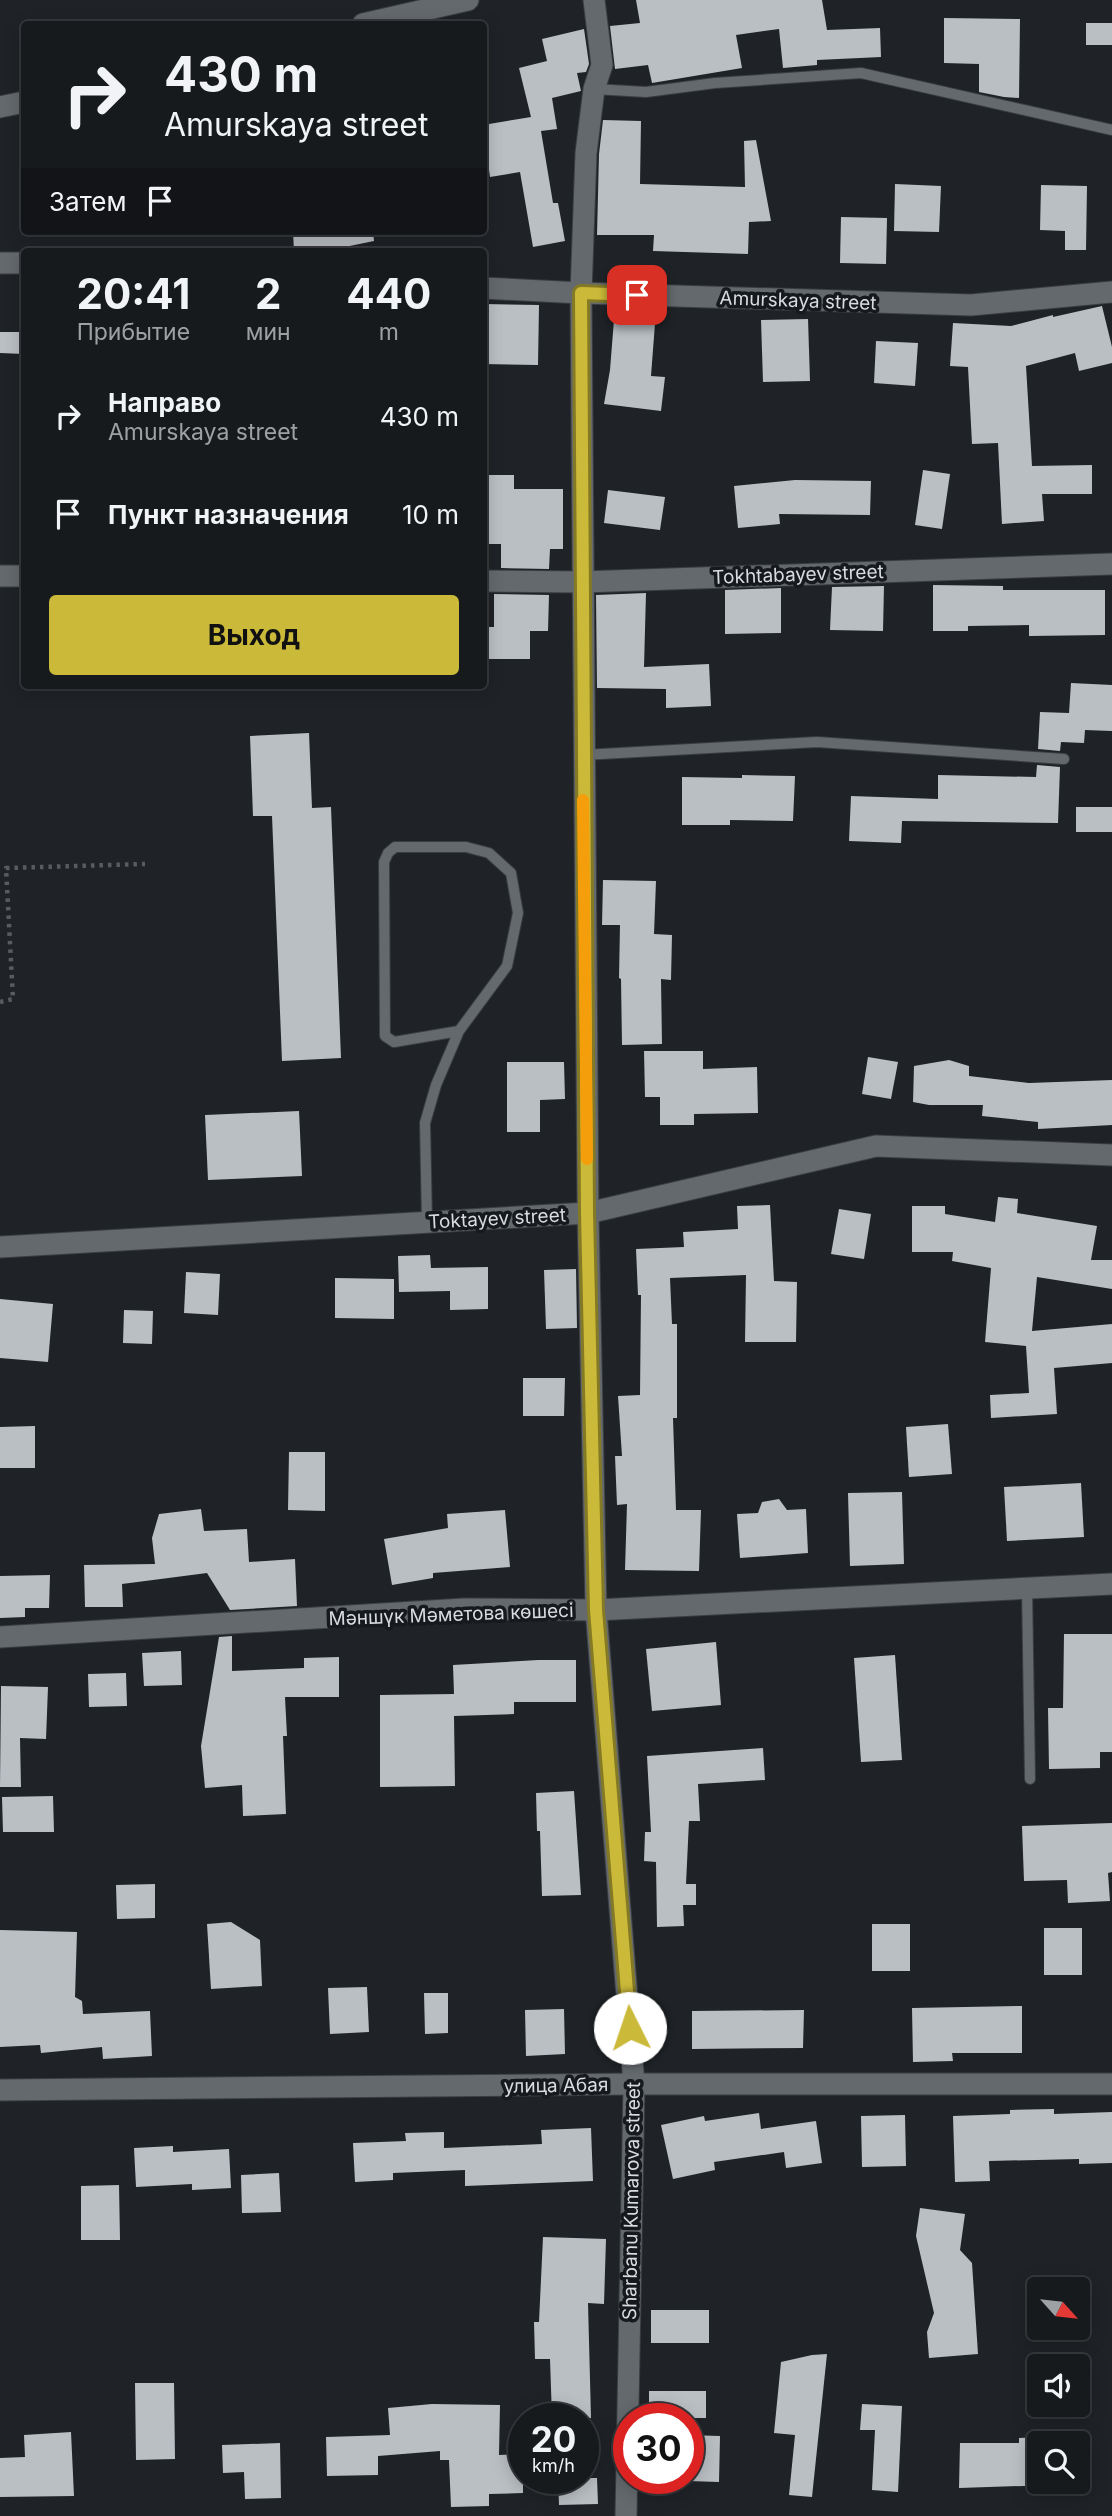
<!DOCTYPE html>
<html lang="ru">
<head>
<meta charset="utf-8">
<style>
	:root { --surface:#171a1d; --page:#24272a; --text:#f1f3f6; --muted:#9ea1a4; --line:#36383b; --accent:#cbba39 }
	body { margin:0; font-family:Inter,sans-serif; background:var(--page); color:var(--text); height:100vh; display:flex; flex-direction:column; font-size:26px; white-space:nowrap }
	* { box-sizing:border-box; margin:0 }
	p { font-size:23px; color:var(--muted) }
	.icon { flex:none; width:38px; height:38px; fill:none; stroke:currentColor; stroke-width:2; stroke-linecap:round; stroke-linejoin:round }
	.map { position:relative; flex:1; overflow:hidden }
	.panel { position:absolute; left:21px; top:248px; width:466px; height:441px; display:flex; flex-direction:column; background:var(--surface); border-radius:7px; box-shadow:0 4px 18px #0003,0 0 0 2px var(--line) }
	.panel>* { flex:none }
	.banner { position:absolute; left:21px; top:21px; width:466px; height:214px; border-radius:7px; box-shadow:0 4px 18px #0003,0 0 0 2px var(--line); background:#171a1d; color:var(--text); overflow:hidden }
	.needle { width:46px; rotate:117deg }
	.fabs { position:absolute; left:1027px; top:2277px; display:grid; gap:14px }
	.fabs a { display:grid; place-items:center; width:63px; height:63px; border-radius:7px; background:var(--surface); box-shadow:0 4px 18px #0003,0 0 0 2px var(--line); font-size:35px }
	.speed { position:absolute; left:508px; top:2403px; display:flex; gap:14px; font-size:35px; font-weight:700; text-align:center }
	.speed>* { display:grid; place-content:center; width:91px; height:91px; border-radius:50%; background:var(--surface); box-shadow:0 4px 18px #0003,0 0 0 2px var(--line); line-height:1 }
	.speed small { font-size:18px; font-weight:400 }
	.speed .limit { border:10px solid #d22; background:#fff; color:#111 }
	.pin { position:absolute; display:grid; place-items:center; width:60px; height:60px; color:#fff; margin:-30px; border-radius:14px; box-shadow:0 4px 10px #0006 }
	.me { position:absolute; width:77px; margin:-38px; rotate:356deg; stroke-linejoin:round; filter:drop-shadow(0 0 5px #0008) }
	.turn { display:flex; align-items:center; gap:24px; height:147px; padding:0 28px; font-size:32px }
	.turn .icon { width:91px; height:91px; stroke-width:2.5 }
	.turn b { display:block; font-size:49px; line-height:60px }
	.then { display:flex; align-items:center; height:66px; padding:0 28px; background:#0003; gap:14px; font-size:26px }
	.eta { display:flex; justify-content:space-evenly; align-items:center; height:119px; text-align:center }
	.eta b { font-size:42px; font-weight:700; line-height:49px }
	.primary-button { display:flex; gap:14px; margin-top:auto; padding:14px 28px }
	.primary-button a { flex:1; height:80px; border-radius:7px; background:var(--accent); color:#111; font-size:28px; font-weight:700; line-height:80px; text-align:center }
	ul { padding:0; list-style:none }
	li { display:flex; align-items:center; gap:21px; height:98px; padding:0 28px }
	li div { flex:1 }
	li b { display:block; font-size:26px }
	li em { font-style:normal }
	.map>svg:first-child { display:block }
	.building { fill:#babfc4; fill-rule:evenodd }
	.lines { fill:none; stroke-linecap:round; stroke-linejoin:round }
	.service-casing { stroke:#3b3e41; stroke-width:12 }
	.minor-casing { stroke:#3b3e41; stroke-width:23 }
	.tertiary-casing { stroke:#3b3e41; stroke-width:23 }
	.path { stroke:#585b5f; stroke-width:4.5; stroke-dasharray:3.5 5; stroke-linecap:butt }
	.service { stroke:#64696d; stroke-width:10 }
	.minor { stroke:#64696d; stroke-width:21 }
	.tertiary { stroke:#64696d; stroke-width:21 }
	.route-casing { stroke:#847925; stroke-width:18 }
	.route { stroke:#cbba39; stroke-width:12 }
	.slow { stroke:#f59e0b; stroke-width:12 }
	.labels { text-anchor:middle; stroke-width:7; stroke-linejoin:round; paint-order:stroke }
	.street-label { font-size:19px; fill:#d9dcde; stroke:#16191d }
</style>
</head>
<body>
<div class="map">
<svg width="1112" height="2516" viewBox="0 0 1112 2516">
	<rect width="100%" height="100%" fill="#1f2327"/>
	<!-- building -->
	<g class="building">
		<path d="M636 0H822L827 30 880 28 881 57 817 60V65L783 68 779 29 736 35 742 68 652 83 648 65 615 69 610 26 640 23Z"/>
		<path d="M944 18 1020 19 1019 98 1004 97 979 92V64L944 63Z"/>
		<rect x="1086" y="23" width="26" height="22"/>
		<path d="M584 29 589 64 586 72 577 73 581 91 552 98 557 129 541 131 553 203H558L565 241 533 247 520 172 490 177 483 125 531 117 519 68 547 61 542 39Z"/>
		<path d="M603 120 641 121 640 184 745 187 744 141 756 140 771 221 749 222 748 254 653 251 654 235H597L599 154Z"/>
		<path d="M895 184 941 186 939 232 894 231Z"/>
		<path d="M1041 185 1087 186 1086 250H1065V231L1040 230Z"/>
		<path d="M841 217 887 218 886 264 840 263Z"/>
		<path d="M293 231H373L374 241 320 252H294Z"/>
		<path d="M483 304 539 305 538 365 483 364Z"/>
		<path d="M1102 306 1112 347V363L1079 371 1075 353 1026 366 1032 466 1092 465V494H1042L1044 521 1002 524 998 443 972 444 968 367 950 366 953 323 1011 326 1053 315V317Z"/>
		<path d="M615 307 656 310 651 376 665 377 661 411 604 404 610 370Z"/>
		<path d="M808 319 810 381 763 382 761 320Z"/>
		<path d="M0 332H24V354L0 353Z"/>
		<path d="M876 341 918 343 915 386 874 383Z"/>
		<path d="M923 470 950 474 942 529 915 525Z"/>
		<path d="M483 475H514V489H563V549H550L549 569 501 568V544H483Z"/>
		<path d="M795 480 871 481 870 515 779 514 780 524 738 528 734 486Z"/>
		<path d="M608 490 665 497 660 530 604 523Z"/>
		<path d="M933 585 1003 586V590H1105V635L1029 636V625L968 626V631H933Z"/>
		<path d="M884 586 883 631 830 630 832 587Z"/>
		<path d="M781 588V633L725 634V590Z"/>
		<path d="M646 593 644 667 709 664 711 706 666 708V689L597 688 596 595Z"/>
		<path d="M494 594 549 595 548 631H530V659H483V627H494Z"/>
		<path d="M1071 683 1112 685V731L1085 730 1084 743 1061 742 1060 751 1038 749 1040 712 1069 713Z"/>
		<path d="M309 733 312 808 331 807 341 1058 282 1061 272 816H253L250 736Z"/>
		<path d="M1037 765 1060 767 1058 823 902 821 901 843 849 841 851 796 938 799V775L1036 777Z"/>
		<path d="M742 775 795 776 793 821 730 820V825H682V777L742 778Z"/>
		<rect x="1076" y="807" width="36" height="25"/>
		<path d="M603 880 656 881 654 934 672 935 671 980 661 979 662 1044 622 1045 621 979 619 978 620 925H602Z"/>
		<path d="M644 1051H703V1069L757 1067 758 1113 694 1114V1125H660V1097H645Z"/>
		<path d="M868 1057 898 1062 891 1099 862 1094Z"/>
		<path d="M949 1060 969 1066V1076L1029 1083 1112 1080V1125L1038 1129V1122L982 1116 983 1105H929L913 1102 914 1066Z"/>
		<path d="M507 1062H564L565 1099 540 1100V1132H507Z"/>
		<path d="M299 1111 302 1176 208 1180 205 1115Z"/>
		<path d="M998 1197 1018 1199 1017 1213 1097 1226 1091 1260H1112V1289L1037 1277 1032 1331 1112 1324V1363L1054 1368 1057 1414 991 1418 990 1395 1029 1393 1026 1346 985 1342 991 1268 952 1261 953 1252H912V1206H945V1214L995 1222Z"/>
		<path d="M770 1205 774 1281 797 1282 796 1342H745L746 1275 670 1278 672 1324H677V1418H673L676 1510H701L699 1571 625 1570 627 1504 617 1505 615 1456H622L618 1396 640 1395 641 1295H638L636 1249 684 1247 683 1232 738 1229 737 1206Z"/>
		<path d="M839 1209 871 1214 864 1259 831 1254Z"/>
		<path d="M430 1255 431 1268 488 1267V1309L450 1310V1291L399 1292 398 1256Z"/>
		<path d="M576 1269 577 1328 546 1329 544 1270Z"/>
		<path d="M186 1272 220 1274 218 1315 184 1313Z"/>
		<path d="M335 1278 394 1279V1319L335 1318Z"/>
		<path d="M0 1299 53 1304 48 1362 0 1358Z"/>
		<path d="M124 1310 153 1311 152 1344 123 1343Z"/>
		<path d="M523 1378H565L564 1416H523Z"/>
		<path d="M948 1424 952 1474 909 1477 906 1427Z"/>
		<path d="M35 1426V1468H0V1427Z"/>
		<path d="M289 1452H325V1511L288 1510Z"/>
		<path d="M1081 1483 1084 1537 1007 1541 1004 1487Z"/>
		<path d="M902 1492 904 1564 850 1566 848 1493Z"/>
		<path d="M779 1499 787 1510 806 1509 808 1553 740 1558 737 1514 758 1513 762 1502Z"/>
		<path d="M201 1509 204 1531 247 1529 249 1562 295 1559 297 1606 230 1610 207 1573 122 1584 123 1607H85L84 1565 155 1564 152 1538 159 1514Z"/>
		<path d="M505 1510 510 1567 433 1573V1578L392 1585 384 1539 448 1528 447 1514Z"/>
		<path d="M50 1575 49 1608H25V1617L0 1618V1576Z"/>
		<path d="M1064 1634H1112V1752H1100V1768L1049 1769 1048 1708H1063Z"/>
		<path d="M232 1636V1671L304 1668V1658L339 1657V1697H285L287 1736H283L286 1814 243 1816 242 1785 205 1788 201 1746 219 1637Z"/>
		<path d="M716 1642 721 1705 652 1711 646 1649Z"/>
		<path d="M181 1651 182 1685 144 1686 142 1653Z"/>
		<path d="M895 1655 902 1760 861 1762 854 1658Z"/>
		<path d="M538 1660H576V1702H514V1714L454 1716 455 1786 380 1787V1695L454 1694 453 1665Z"/>
		<path d="M126 1673 127 1706 89 1707 88 1674Z"/>
		<path d="M1 1686 48 1687 46 1739 20 1738 21 1787H0Z"/>
		<path d="M763 1748 765 1780 698 1784 700 1821H689L686 1884H696V1905H683L684 1926 657 1927 656 1862 644 1861 645 1832H651L647 1756Z"/>
		<path d="M574 1791 581 1895 542 1896 540 1831H537L536 1793Z"/>
		<path d="M53 1796 54 1832H3L2 1797Z"/>
		<path d="M1112 1823V1872L1108 1873 1110 1901 1068 1903 1067 1880 1024 1881 1022 1826Z"/>
		<path d="M155 1884V1918L117 1919 116 1885Z"/>
		<path d="M231 1922 260 1940 262 1986 211 1989 207 1924Z"/>
		<rect x="872" y="1924" width="38" height="47"/>
		<rect x="1044" y="1928" width="38" height="47"/>
		<path d="M0 1930 77 1932 75 1997 82 2001 83 2014 150 2011 152 2056 103 2059 102 2047 41 2053 40 2045 0 2047Z"/>
		<path d="M367 1987 369 2032 330 2034 328 1988Z"/>
		<path d="M424 1993H448V2033L425 2034Z"/>
		<path d="M1022 2006V2053H952L953 2061 913 2062 912 2008Z"/>
		<path d="M564 2009 565 2054 526 2056 525 2010Z"/>
		<path d="M804 2010 803 2048 692 2049V2011Z"/>
		<path d="M1054 2109V2114L1112 2112V2163L1079 2164V2159L989 2161 990 2181 955 2182 953 2116 1010 2114V2110Z"/>
		<path d="M759 2113 761 2129 816 2121 822 2163 786 2168 784 2152 714 2162 715 2170 673 2179 661 2125 704 2116 705 2121Z"/>
		<path d="M905 2115 906 2166 862 2167 861 2116Z"/>
		<path d="M591 2128 593 2181 465 2186V2170L393 2173V2180L355 2182 353 2143 406 2141 405 2133 444 2132V2148L542 2144 541 2130Z"/>
		<path d="M173 2146V2152L229 2149 231 2188 192 2190V2184L136 2187 134 2148Z"/>
		<path d="M279 2173 281 2212 242 2213 241 2175Z"/>
		<path d="M119 2185 120 2240H81V2186Z"/>
		<path d="M920 2208 965 2214 960 2250 972 2263 978 2354 929 2358 927 2332 934 2313 916 2236Z"/>
		<path d="M543 2237 606 2239 604 2304 588 2303 591 2418H552L550 2359H535L534 2322H539Z"/>
		<rect x="651" y="2310" width="58" height="33"/>
		<path d="M827 2354 812 2497 789 2495 795 2435 774 2433 781 2362 812 2355Z"/>
		<path d="M135 2383H174L175 2459 136 2460Z"/>
		<rect x="649" y="2391" width="57" height="27"/>
		<path d="M432 2404 500 2405 499 2455 523 2454V2493L489 2494V2506L451 2507 449 2460H440V2451L378 2456V2475L327 2476 326 2437 390 2435 388 2408Z"/>
		<path d="M862 2404 902 2406 898 2492 872 2490 875 2430H860Z"/>
		<path d="M71 2432 74 2496 0 2497V2458L25 2457 24 2435Z"/>
		<path d="M688 2435 720 2436 719 2482 688 2481Z"/>
		<path d="M1082 2435 1084 2484 959 2488 960 2443H1019V2438ZM1040 2443H1078V2482H1040Z"/>
		<path d="M280 2443 281 2498 245 2499 244 2472 223 2473 222 2445Z"/>
		<path d="M558 2478H597L598 2504 559 2505Z"/>
	</g>
	<g class="lines">
		<defs>
			<g id="service">
				<path d="M594 89 646 92 715 83 861 73 1112 130"/>
				<path d="M583 755 817 742 1064 759"/>
				<path d="M427 1222 425 1123 436 1085 459 1031 507 966 518 913 511 873 489 853 466 847H395L388 853 384 862 385 1036 394 1042 459 1031"/>
				<path d="M1027 1588 1030 1779"/>
			</g>
			<g id="minor">
				<path d="M594 0 602 65 594 89 586 153 581 293 588 1213 596 1610 634 2084 626 2516"/>
				<path d="M363 24 468 0"/>
				<path d="M0 107 24 102"/>
				<path d="M0 263H24"/>
				<path d="M483 288 581 293 971 305 1112 292"/>
				<path d="M0 576H24"/>
				<path d="M483 581 582 582 1112 564"/>
				<path d="M0 1637 464 1609 596 1610 1112 1584"/>
			</g>
			<g id="tertiary">
				<path d="M0 1247 588 1213 876 1146 1112 1155"/>
				<path d="M0 2090 634 2084H1112"/>
			</g>
		</defs>
		<!-- service casing -->
		<use href="#service" class="service-casing"/>
		<!-- minor casing -->
		<use href="#minor" class="minor-casing"/>
		<!-- tertiary casing -->
		<use href="#tertiary" class="tertiary-casing"/>
		<!-- path -->
		<path class="path" d="M0 1002 13 999 6 868 145 864"/>
		<!-- service -->
		<use href="#service" class="service"/>
		<!-- minor -->
		<use href="#minor" class="minor"/>
		<!-- tertiary -->
		<use href="#tertiary" class="tertiary"/>
	</g>
	<g class="lines">
		<defs>
			<path id="route" d="M630 2028 596 1610 587 1213 581 293 637 295"/>
		</defs>
		<!-- route casing -->
		<use href="#route" class="route-casing"/>
		<!-- route -->
		<use href="#route" class="route"/>
		<!-- slow -->
		<path class="slow" d="M583 800 587 1159"/>
	</g>
	<g class="labels">
		<!-- street labels -->
		<g class="street-label">
			<text transform="translate(798 300) rotate(2)" y="7">Amurskaya street</text>
			<text transform="translate(798 574) rotate(-2)" y="7">Tokhtabayev street</text>
			<text transform="translate(497 1218) rotate(-3)" y="7">Toktayev street</text>
			<text transform="translate(451 1614) rotate(-2)" y="7">Мәншүк Мәметова көшесі</text>
			<text transform="translate(556 2085) rotate(-1)" y="7">улица Абая</text>
			<text transform="translate(631 2201) rotate(-89)" y="7">Sharbanu Kumarova street</text>
		</g>
	</g>
</svg>
<div class="fabs">
<a><svg class="needle" viewBox="-14 -14 28 28"><path d="M0-13l5 13h-10z" fill="#e53935"/><path d="M0 13l5-13h-10z" fill="#9ea1a4"/></svg></a>
<a><svg class="icon" aria-label="sound" viewBox="0 0 24 24"><path d="M4 9h4l5-4v14l-5-4H4zM17 9q2 3 0 6"/></svg></a>
<a><svg class="icon" aria-label="search" viewBox="0 0 24 24"><circle cx="10" cy="10" r="6"/><path d="M15 15l6 6"/></svg></a>
</div>
<div class="speed"><div>20<small>km/h</small></div><div class="limit">30</div></div>
<div class="pin" style="left:637px;top:295px;background:#d93025"><svg class="icon" aria-label="arrive" viewBox="0 0 24 24"><path d="M6 21V4h12l-3 4 3 4H6"/></svg></div>
<svg class="me" style="left:630px;top:2028px" viewBox="-20 -20 40 40"><circle r="19" fill="#fff"/><path d="M0-13L10 11 0 6-10 11z" fill="#cbba39"/></svg>
<div class="banner">
<div class="turn"><svg class="icon" aria-label="right" viewBox="0 0 24 24"><path d="M7 20v-9h11M14 6l5 5-5 5"/></svg><div><b>430 m</b>Amurskaya street</div></div>
<div class="then">Затем<svg class="icon" aria-label="arrive" viewBox="0 0 24 24"><path d="M6 21V4h12l-3 4 3 4H6"/></svg></div>
</div>
<section class="panel">
<div class="eta">
<div><b>20:41</b><p>Прибытие</p></div>
<div><b>2</b><p>мин</p></div>
<div><b>440</b><p>m</p></div>
</div>
<ul>
<li><svg class="icon" aria-label="right" viewBox="0 0 24 24"><path d="M7 20v-9h11M14 6l5 5-5 5"/></svg><div><b>Направо</b><p>Amurskaya street</p></div><em>430 m</em></li>
<li><svg class="icon" aria-label="arrive" viewBox="0 0 24 24"><path d="M6 21V4h12l-3 4 3 4H6"/></svg><div><b>Пункт назначения</b></div><em>10 m</em></li>
</ul>
<div class="primary-button"><a>Выход</a></div>
</section>
</div>
</body>
</html>
